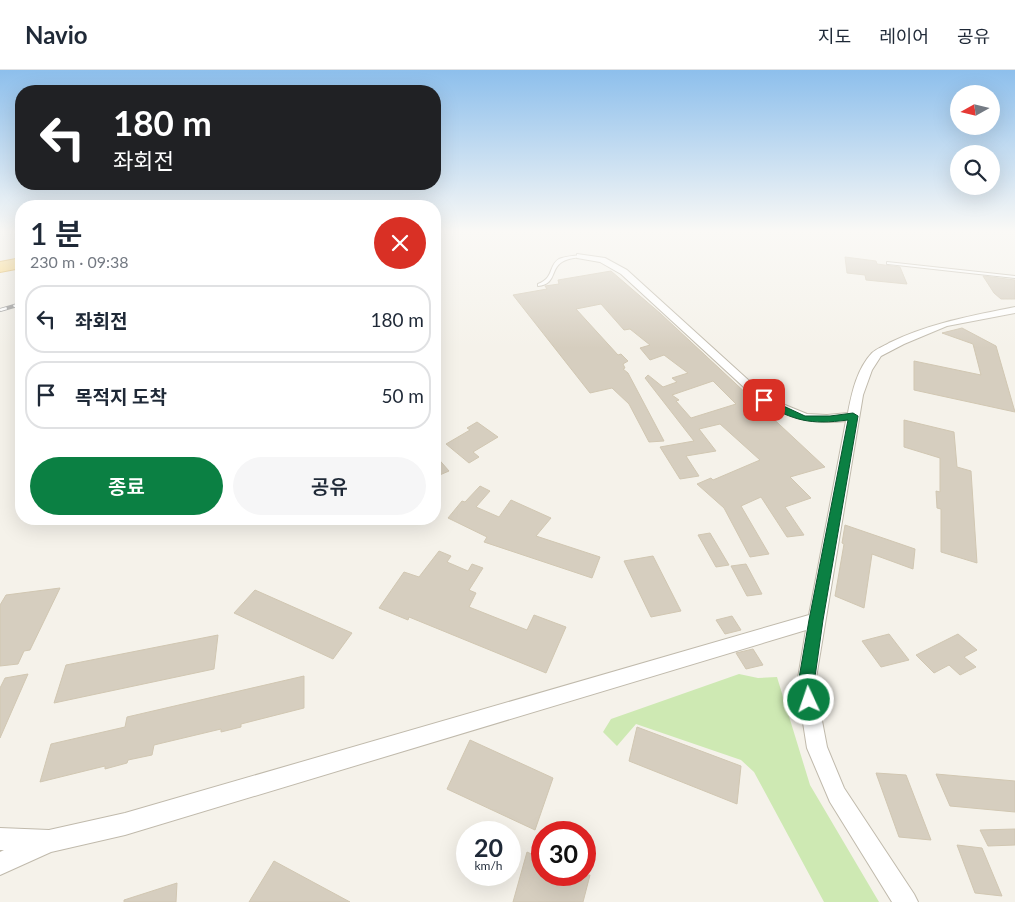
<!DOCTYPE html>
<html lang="ko">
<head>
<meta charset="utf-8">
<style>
	:root { --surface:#fff; --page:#f6f6f7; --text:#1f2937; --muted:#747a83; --line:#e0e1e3; --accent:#0b8043 }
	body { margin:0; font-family:Lato,"Noto Sans KR",sans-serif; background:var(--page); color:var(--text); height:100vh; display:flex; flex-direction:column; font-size:19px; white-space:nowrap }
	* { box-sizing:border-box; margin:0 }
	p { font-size:16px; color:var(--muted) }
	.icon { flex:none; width:28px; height:28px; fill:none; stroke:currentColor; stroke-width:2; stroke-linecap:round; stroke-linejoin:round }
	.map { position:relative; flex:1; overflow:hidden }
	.sheet { position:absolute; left:15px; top:130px; width:426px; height:325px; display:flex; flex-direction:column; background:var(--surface); border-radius:20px; box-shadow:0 5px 20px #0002 }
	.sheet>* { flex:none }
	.banner { position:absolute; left:15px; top:15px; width:426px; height:105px; border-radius:20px; box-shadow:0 5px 20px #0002; background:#202124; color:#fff; overflow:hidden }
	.needle { width:32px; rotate:262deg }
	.buttons { position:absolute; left:950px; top:15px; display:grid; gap:10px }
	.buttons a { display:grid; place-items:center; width:50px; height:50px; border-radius:50%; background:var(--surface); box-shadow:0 5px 20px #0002; font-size:25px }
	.speed { position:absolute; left:456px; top:751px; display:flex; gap:10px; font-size:25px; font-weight:700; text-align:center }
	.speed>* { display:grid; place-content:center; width:65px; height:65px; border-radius:50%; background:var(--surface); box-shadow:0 5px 20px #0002; line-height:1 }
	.speed small { font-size:12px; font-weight:400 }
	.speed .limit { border:8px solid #d22; background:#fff; color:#111 }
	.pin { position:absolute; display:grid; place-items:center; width:42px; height:42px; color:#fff; margin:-21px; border-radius:10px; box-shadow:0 2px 8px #0006 }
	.me { position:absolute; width:55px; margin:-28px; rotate:357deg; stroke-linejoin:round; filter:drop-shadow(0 0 4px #0008) }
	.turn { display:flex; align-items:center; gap:18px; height:105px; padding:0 15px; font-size:22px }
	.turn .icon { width:65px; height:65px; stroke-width:2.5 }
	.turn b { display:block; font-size:35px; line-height:42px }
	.round { display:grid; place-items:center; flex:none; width:52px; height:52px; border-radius:26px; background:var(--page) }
	.head { display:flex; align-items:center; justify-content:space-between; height:85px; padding:0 15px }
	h1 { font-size:30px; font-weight:600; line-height:38px }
	.primary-button { display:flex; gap:10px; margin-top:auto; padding:10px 15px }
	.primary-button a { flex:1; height:58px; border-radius:30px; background:var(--accent); color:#fff; font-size:20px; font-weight:600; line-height:58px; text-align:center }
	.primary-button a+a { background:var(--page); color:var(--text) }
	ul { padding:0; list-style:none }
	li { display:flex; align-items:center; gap:15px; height:68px; margin:0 10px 8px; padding:0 5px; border:2px solid var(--line); border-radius:20px }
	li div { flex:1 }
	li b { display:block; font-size:19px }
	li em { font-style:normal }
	header { display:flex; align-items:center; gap:30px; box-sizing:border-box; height:70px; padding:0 25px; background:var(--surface); border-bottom:1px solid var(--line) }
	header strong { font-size:24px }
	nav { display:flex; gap:28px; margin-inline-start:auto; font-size:18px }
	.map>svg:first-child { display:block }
	.green { fill:#cee9b3 }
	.building { fill:#d6cebf; stroke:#d1c7b2; fill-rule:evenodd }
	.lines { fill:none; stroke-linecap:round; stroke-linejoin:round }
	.lane-casing { stroke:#c0baac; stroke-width:2 }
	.street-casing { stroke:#c0baac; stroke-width:2 }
	.highway-casing { stroke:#deaa3a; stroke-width:2 }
	.lane { fill:#fff; fill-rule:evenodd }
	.street { fill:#fff; fill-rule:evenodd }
	.highway { fill:#fed56c; fill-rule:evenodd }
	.rail-casing { stroke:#989898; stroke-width:4 }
	.rail { stroke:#fff; stroke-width:2.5; stroke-dasharray:7; stroke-linecap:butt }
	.route { fill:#0b8043; stroke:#07532c }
</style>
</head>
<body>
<header>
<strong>Navio</strong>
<nav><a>지도</a><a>레이어</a><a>공유</a></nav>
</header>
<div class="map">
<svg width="1015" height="832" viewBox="0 0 1015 832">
	<rect width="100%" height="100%" fill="#f5f2ea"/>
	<!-- green -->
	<path class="green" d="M739 604 758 608 777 607 810 715 879 832H824L754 702 741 690 636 654 617 676 603 662 611 649Z"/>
	<!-- building -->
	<g class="building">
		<path d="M845 187 876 191 877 194 900 197 907 214 866 210 865 205 847 203Z"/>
		<path d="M611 201 661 244 825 397 790 407 811 428 785 437 804 465 787 467 761 427 741 436 769 484 750 487 724 438 697 414 711 408 713 410 760 390 720 354 699 359 716 381 686 386 699 406 680 409 660 377 694 371 645 308 648 305 663 317 677 312 672 308 688 303 664 285 650 290 640 278 650 275 630 259 624 260 601 234 576 239 618 285 621 284 628 291 623 294 625 298 623 299 628 303 664 371 649 372 629 334 612 318 590 323 513 225 547 219 545 216 559 214 558 210ZM713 311 736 334 691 348 676 331 679 330 672 325Z"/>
		<path d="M983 206 1015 210V229H1001L994 223Z"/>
		<path d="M962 258 996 276 1015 342 914 320V291L981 305 973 274 942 263Z"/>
		<path d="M904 350 954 362 957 397 971 401 977 493 941 482V439L937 438 936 421 940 422V388L904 377Z"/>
		<path d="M477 352 498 367 473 382 479 387 469 393 446 374 470 360 467 358Z"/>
		<path d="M435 385 449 401 435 407Z"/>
		<path d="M480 416 490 421 476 437 499 447 511 430 551 448 536 466 600 487 592 508 484 472 487 467 448 448 462 431 465 432Z"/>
		<path d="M845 455 915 479 913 499 872 484 864 538 835 526 844 474 842 473Z"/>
		<path d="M710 463 729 495 716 497 698 465Z"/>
		<path d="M439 481 451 486 447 492 468 501 472 494 483 498 469 520 476 523 469 537 527 560 534 545 566 557 546 603 409 547 408 550 379 538 404 502 419 507Z"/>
		<path d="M653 486 681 541 651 547 624 491Z"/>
		<path d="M746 494 762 524 747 526 731 496Z"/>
		<path d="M60 518 30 580 24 581 18 594 0 596V535L6 525Z"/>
		<path d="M255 520 352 563 333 589 234 543Z"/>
		<path d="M732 546 741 560 725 564 716 550Z"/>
		<path d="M889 564 909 590 881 597 862 571Z"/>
		<path d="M958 564 977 580 964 587 976 597 960 605 949 595 934 603 916 585Z"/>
		<path d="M218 565 214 599 54 633 66 595Z"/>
		<path d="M753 579 763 595 746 599 736 583Z"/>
		<path d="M28 604 0 668V618L5 608Z"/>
		<path d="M304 606V638L241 654V657L221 662V659L154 675 152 685 128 690 127 693 105 699V696L40 712 51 674 125 657 127 647Z"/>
		<path d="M637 657 741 696 737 734 629 691Z"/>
		<path d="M470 670 553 708 535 760 447 719Z"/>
		<path d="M876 703 906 705 931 770 899 767Z"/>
		<path d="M936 704 1015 711V742L950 736Z"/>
		<path d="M1015 759V775L988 776 980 760Z"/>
		<path d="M957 775 982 778 1002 826 975 823Z"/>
		<path d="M527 782 542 789V805H590L583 832H513Z"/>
		<path d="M274 791 350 832H249Z"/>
		<path d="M177 813 176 832H124V830Z"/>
	</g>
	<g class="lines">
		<defs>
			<g id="lane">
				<path d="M580 185 582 186 581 187C575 188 568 188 562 192 550 199 557 214 538 216V214C555 207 548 196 559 189 566 186 573 186 580 185Z"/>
				<path d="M887 192 1015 206V208L888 194H887Z"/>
			</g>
			<path id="street" d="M577 184 605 188 627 200 768 328 807 344 827 345 848 343C852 322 857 299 872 283 876 279 884 276 889 273 930 253 971 246 1015 237V243L947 256 904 274 881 286 872 300 863 325 815 614 827 677 844 718 914 824 918 832H892L830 732 807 678 797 614 806 560 125 765 51 782 0 805V782L4 780H0V758L49 760 125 743 809 545 846 351C813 355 789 348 760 332L621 204 600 192 577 188Z"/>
			<path id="highway" d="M21 188V198L0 202V192Z"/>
		</defs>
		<!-- lane casing -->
		<use href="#lane" class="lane-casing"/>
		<!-- street casing -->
		<use href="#street" class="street-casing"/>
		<!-- highway casing -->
		<use href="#highway" class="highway-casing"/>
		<!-- lane -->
		<use href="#lane" class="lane"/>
		<!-- street -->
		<use href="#street" class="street"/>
		<!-- highway -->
		<use href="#highway" class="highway"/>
		<defs>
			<path id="rail" d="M0 240 21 234"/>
		</defs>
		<!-- rail casing -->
		<use href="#rail" class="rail-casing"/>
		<!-- rail -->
		<use href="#rail" class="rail"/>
	</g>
	<!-- sky -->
	<linearGradient id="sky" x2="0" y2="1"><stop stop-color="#8dbfec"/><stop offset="0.58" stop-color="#faf9f6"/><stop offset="1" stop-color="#faf9f6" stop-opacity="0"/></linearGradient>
	<rect width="1015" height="278" fill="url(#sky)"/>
	<!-- route -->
	<path class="route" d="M764 327 805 346H830L853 343 858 346 823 550 814 614 817 630 814 636 809 638 803 636 798 614 809 550 848 350C809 355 795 351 761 332V328Z"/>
</svg>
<div class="buttons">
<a><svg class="needle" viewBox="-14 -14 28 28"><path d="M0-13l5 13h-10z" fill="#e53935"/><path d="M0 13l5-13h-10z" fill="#747a83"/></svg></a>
<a><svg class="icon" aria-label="search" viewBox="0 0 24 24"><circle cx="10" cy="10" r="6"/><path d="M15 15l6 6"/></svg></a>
</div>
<div class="speed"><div>20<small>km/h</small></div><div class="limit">30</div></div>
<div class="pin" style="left:764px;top:330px;background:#d93025"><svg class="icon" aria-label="arrive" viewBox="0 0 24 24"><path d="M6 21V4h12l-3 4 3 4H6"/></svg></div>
<svg class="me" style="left:809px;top:630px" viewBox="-20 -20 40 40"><circle r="17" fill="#0b8043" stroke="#fff" stroke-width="3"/><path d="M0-11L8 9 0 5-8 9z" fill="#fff"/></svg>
<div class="banner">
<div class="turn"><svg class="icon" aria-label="left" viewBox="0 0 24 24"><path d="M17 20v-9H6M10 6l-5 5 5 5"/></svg><div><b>180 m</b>좌회전</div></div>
</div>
<section class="sheet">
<div class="head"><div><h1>1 분</h1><p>230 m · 09:38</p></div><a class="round" style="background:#d93025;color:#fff"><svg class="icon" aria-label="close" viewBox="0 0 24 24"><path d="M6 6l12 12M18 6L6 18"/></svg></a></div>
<ul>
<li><svg class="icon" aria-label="left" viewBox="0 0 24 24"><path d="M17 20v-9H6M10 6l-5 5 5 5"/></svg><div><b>좌회전</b></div><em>180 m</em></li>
<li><svg class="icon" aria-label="arrive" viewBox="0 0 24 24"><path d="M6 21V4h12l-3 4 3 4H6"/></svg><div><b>목적지 도착</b></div><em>50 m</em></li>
</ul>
<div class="primary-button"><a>종료</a><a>공유</a></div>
</section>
</div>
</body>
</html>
